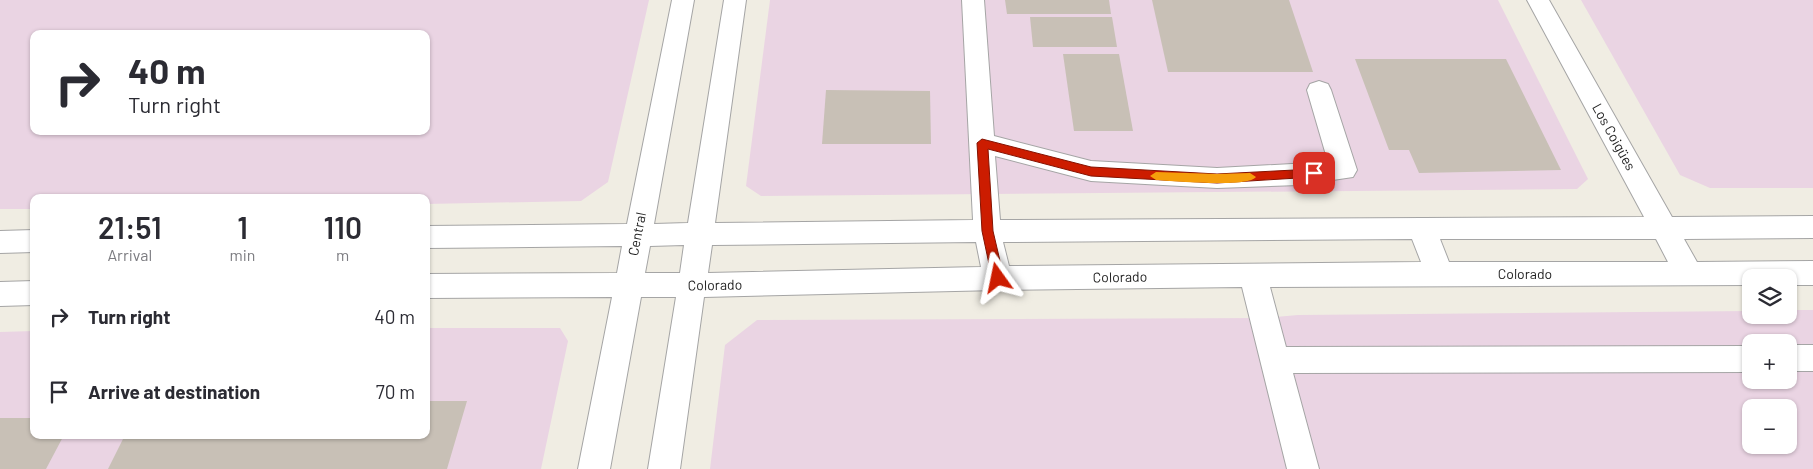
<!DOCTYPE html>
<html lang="en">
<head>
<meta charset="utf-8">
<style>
	:root { --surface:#fff; --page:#f2f2f3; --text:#2b2b33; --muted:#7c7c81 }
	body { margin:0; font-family:Barlow,sans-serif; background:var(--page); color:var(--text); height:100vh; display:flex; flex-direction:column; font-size:19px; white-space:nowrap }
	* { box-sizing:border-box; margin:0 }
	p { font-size:16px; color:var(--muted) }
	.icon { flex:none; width:28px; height:28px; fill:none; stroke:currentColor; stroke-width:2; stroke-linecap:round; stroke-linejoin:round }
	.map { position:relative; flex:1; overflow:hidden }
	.details { position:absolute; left:30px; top:194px; width:400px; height:245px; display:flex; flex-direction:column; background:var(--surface); border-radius:10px; box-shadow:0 1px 4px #0004 }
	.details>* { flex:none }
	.hud { position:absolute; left:30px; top:30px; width:400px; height:105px; border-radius:10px; box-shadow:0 1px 4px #0004; background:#fff; color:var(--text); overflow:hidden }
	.controls { position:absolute; left:1742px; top:269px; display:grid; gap:10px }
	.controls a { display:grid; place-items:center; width:55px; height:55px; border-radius:10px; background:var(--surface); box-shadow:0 1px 4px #0004; font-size:25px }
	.pin { position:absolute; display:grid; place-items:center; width:42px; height:42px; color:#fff; margin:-21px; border-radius:10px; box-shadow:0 2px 8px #0006 }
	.me { position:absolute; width:55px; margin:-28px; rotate:348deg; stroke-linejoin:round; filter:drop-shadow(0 0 4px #0008) }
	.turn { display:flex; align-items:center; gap:18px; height:105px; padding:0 15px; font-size:22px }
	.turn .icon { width:65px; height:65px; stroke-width:2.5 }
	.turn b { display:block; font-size:35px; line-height:42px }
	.eta { display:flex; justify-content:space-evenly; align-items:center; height:85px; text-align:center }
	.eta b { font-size:30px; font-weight:600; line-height:35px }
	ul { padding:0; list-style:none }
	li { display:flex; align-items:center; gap:15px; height:75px; padding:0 15px }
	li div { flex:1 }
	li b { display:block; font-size:19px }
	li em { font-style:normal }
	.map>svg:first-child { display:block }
	.industrial { fill:#ead4e3; fill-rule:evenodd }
	.building { fill:#c8c0b6 }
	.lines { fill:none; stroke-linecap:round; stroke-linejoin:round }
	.minor-casing { stroke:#a5a5a5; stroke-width:2 }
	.minor { fill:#fff; fill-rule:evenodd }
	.route { fill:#cc1c00; stroke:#851200 }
	.slow { fill:#f59e0b }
	.labels { text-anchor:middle; stroke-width:4; stroke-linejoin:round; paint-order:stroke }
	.street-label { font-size:14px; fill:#1e1e1e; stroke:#fff }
</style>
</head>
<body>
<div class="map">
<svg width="1813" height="469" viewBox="0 0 1813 469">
	<rect width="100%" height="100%" fill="#f0ede3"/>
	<!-- industrial -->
	<g class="industrial">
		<path d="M0 0H649L608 182 581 201 426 204V198H34V209H0ZM34 34H426V131H34Z"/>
		<path d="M770 0H1498L1588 179 1577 189 761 196 746 186Z"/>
		<path d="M1581 0H1813V188H1710L1680 175Z"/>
		<path d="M1789 310H1813V469H710L725 345 757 320 1264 318 1298 315 1751 311V315H1789ZM1751 342H1789V380H1751ZM1751 408H1789V445H1751Z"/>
		<path d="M426 328H560L568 341 541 469H0V332L34 331V435H426Z"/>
	</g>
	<!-- building -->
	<g class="building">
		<path d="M1005 0H1109L1111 14H1007Z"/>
		<path d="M1152 0H1289L1313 72H1168Z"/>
		<path d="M1030 17H1112L1117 47H1033Z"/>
		<path d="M1063 54H1119L1133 131H1074Z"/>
		<path d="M1355 59H1506L1561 170 1419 173 1409 150H1389Z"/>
		<path d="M826 90 930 91 931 144H822Z"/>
		<path d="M426 401H467L447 469H108L125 435H426Z"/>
		<path d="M0 418H34V435H64L46 469H0Z"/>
	</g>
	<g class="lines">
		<defs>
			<g id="minor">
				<path d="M672 0H694L654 224 688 223 724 0H746L715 223 973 220 962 0H984L994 136 1091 161 1217 168 1328 162 1307 90 1310 84 1319 81 1328 84 1331 90 1357 170 1353 177 1299 185 1217 188 1091 181 995 156 1000 220 1644 217 1527 0H1549L1672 217 1813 216V238L1684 239 1697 262 1813 261V285H1789V278H1751V285L1270 287 1286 347 1751 346V372L1293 373 1319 469H1287L1242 287 998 290 704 297 680 469H648L676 297H641L610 469H578L612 297 426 298V274L617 273 622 246 426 248V226L627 224ZM1412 239 1421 262 1009 266 1003 242ZM1440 239H1656L1668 262H1449ZM976 242 981 267 708 273 712 245ZM684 245 680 273H645L650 246Z"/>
				<path d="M34 230V252L0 253V231Z"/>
				<path d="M34 281V305L0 306V282Z"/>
				<rect x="1789" y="345" width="24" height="26"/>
			</g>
		</defs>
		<!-- minor casing -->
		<use href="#minor" class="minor-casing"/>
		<!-- minor -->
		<use href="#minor" class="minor"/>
	</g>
	<!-- route -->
	<path class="route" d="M982 139 1091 167 1217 174 1314 169 1319 173 1314 177 1217 183 1091 176 988 149 993 231 1004 278 998 283 992 278 982 231 977 143Z"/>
	<!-- slow -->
	<path class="slow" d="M1156 172 1217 174 1250 173 1256 177C1248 188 1172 181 1156 180L1150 176Z"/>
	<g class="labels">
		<!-- street labels -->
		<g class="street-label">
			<text transform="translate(1614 137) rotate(61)" y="5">Los Coigües</text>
			<text transform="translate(637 234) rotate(-79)" y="5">Central</text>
			<text x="1525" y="279">Colorado</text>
			<text transform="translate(1120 277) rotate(-1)" y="5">Colorado</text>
			<text transform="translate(715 285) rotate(-1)" y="5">Colorado</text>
		</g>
	</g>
</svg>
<div class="controls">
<a><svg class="icon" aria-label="layers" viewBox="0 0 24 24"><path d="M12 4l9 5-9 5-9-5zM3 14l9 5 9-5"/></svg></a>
<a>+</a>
<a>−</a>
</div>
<div class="pin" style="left:1314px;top:173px;background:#d93025"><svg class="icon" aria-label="arrive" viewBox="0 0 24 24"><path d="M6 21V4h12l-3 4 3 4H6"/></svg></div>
<svg class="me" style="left:998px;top:278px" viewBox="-20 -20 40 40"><path d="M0-17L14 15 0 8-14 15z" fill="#cc1c00" stroke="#fff" stroke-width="4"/></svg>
<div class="hud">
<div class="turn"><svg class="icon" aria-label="right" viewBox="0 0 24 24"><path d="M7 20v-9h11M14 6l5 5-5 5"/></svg><div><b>40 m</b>Turn right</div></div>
</div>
<section class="details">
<div class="eta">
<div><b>21:51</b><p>Arrival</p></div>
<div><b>1</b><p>min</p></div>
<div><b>110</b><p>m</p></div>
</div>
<ul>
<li><svg class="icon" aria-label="right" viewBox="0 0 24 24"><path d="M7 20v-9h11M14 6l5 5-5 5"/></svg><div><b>Turn right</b></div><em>40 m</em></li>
<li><svg class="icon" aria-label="arrive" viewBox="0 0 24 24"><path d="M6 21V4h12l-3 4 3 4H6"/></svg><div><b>Arrive at destination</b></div><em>70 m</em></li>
</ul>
</section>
</div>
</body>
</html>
